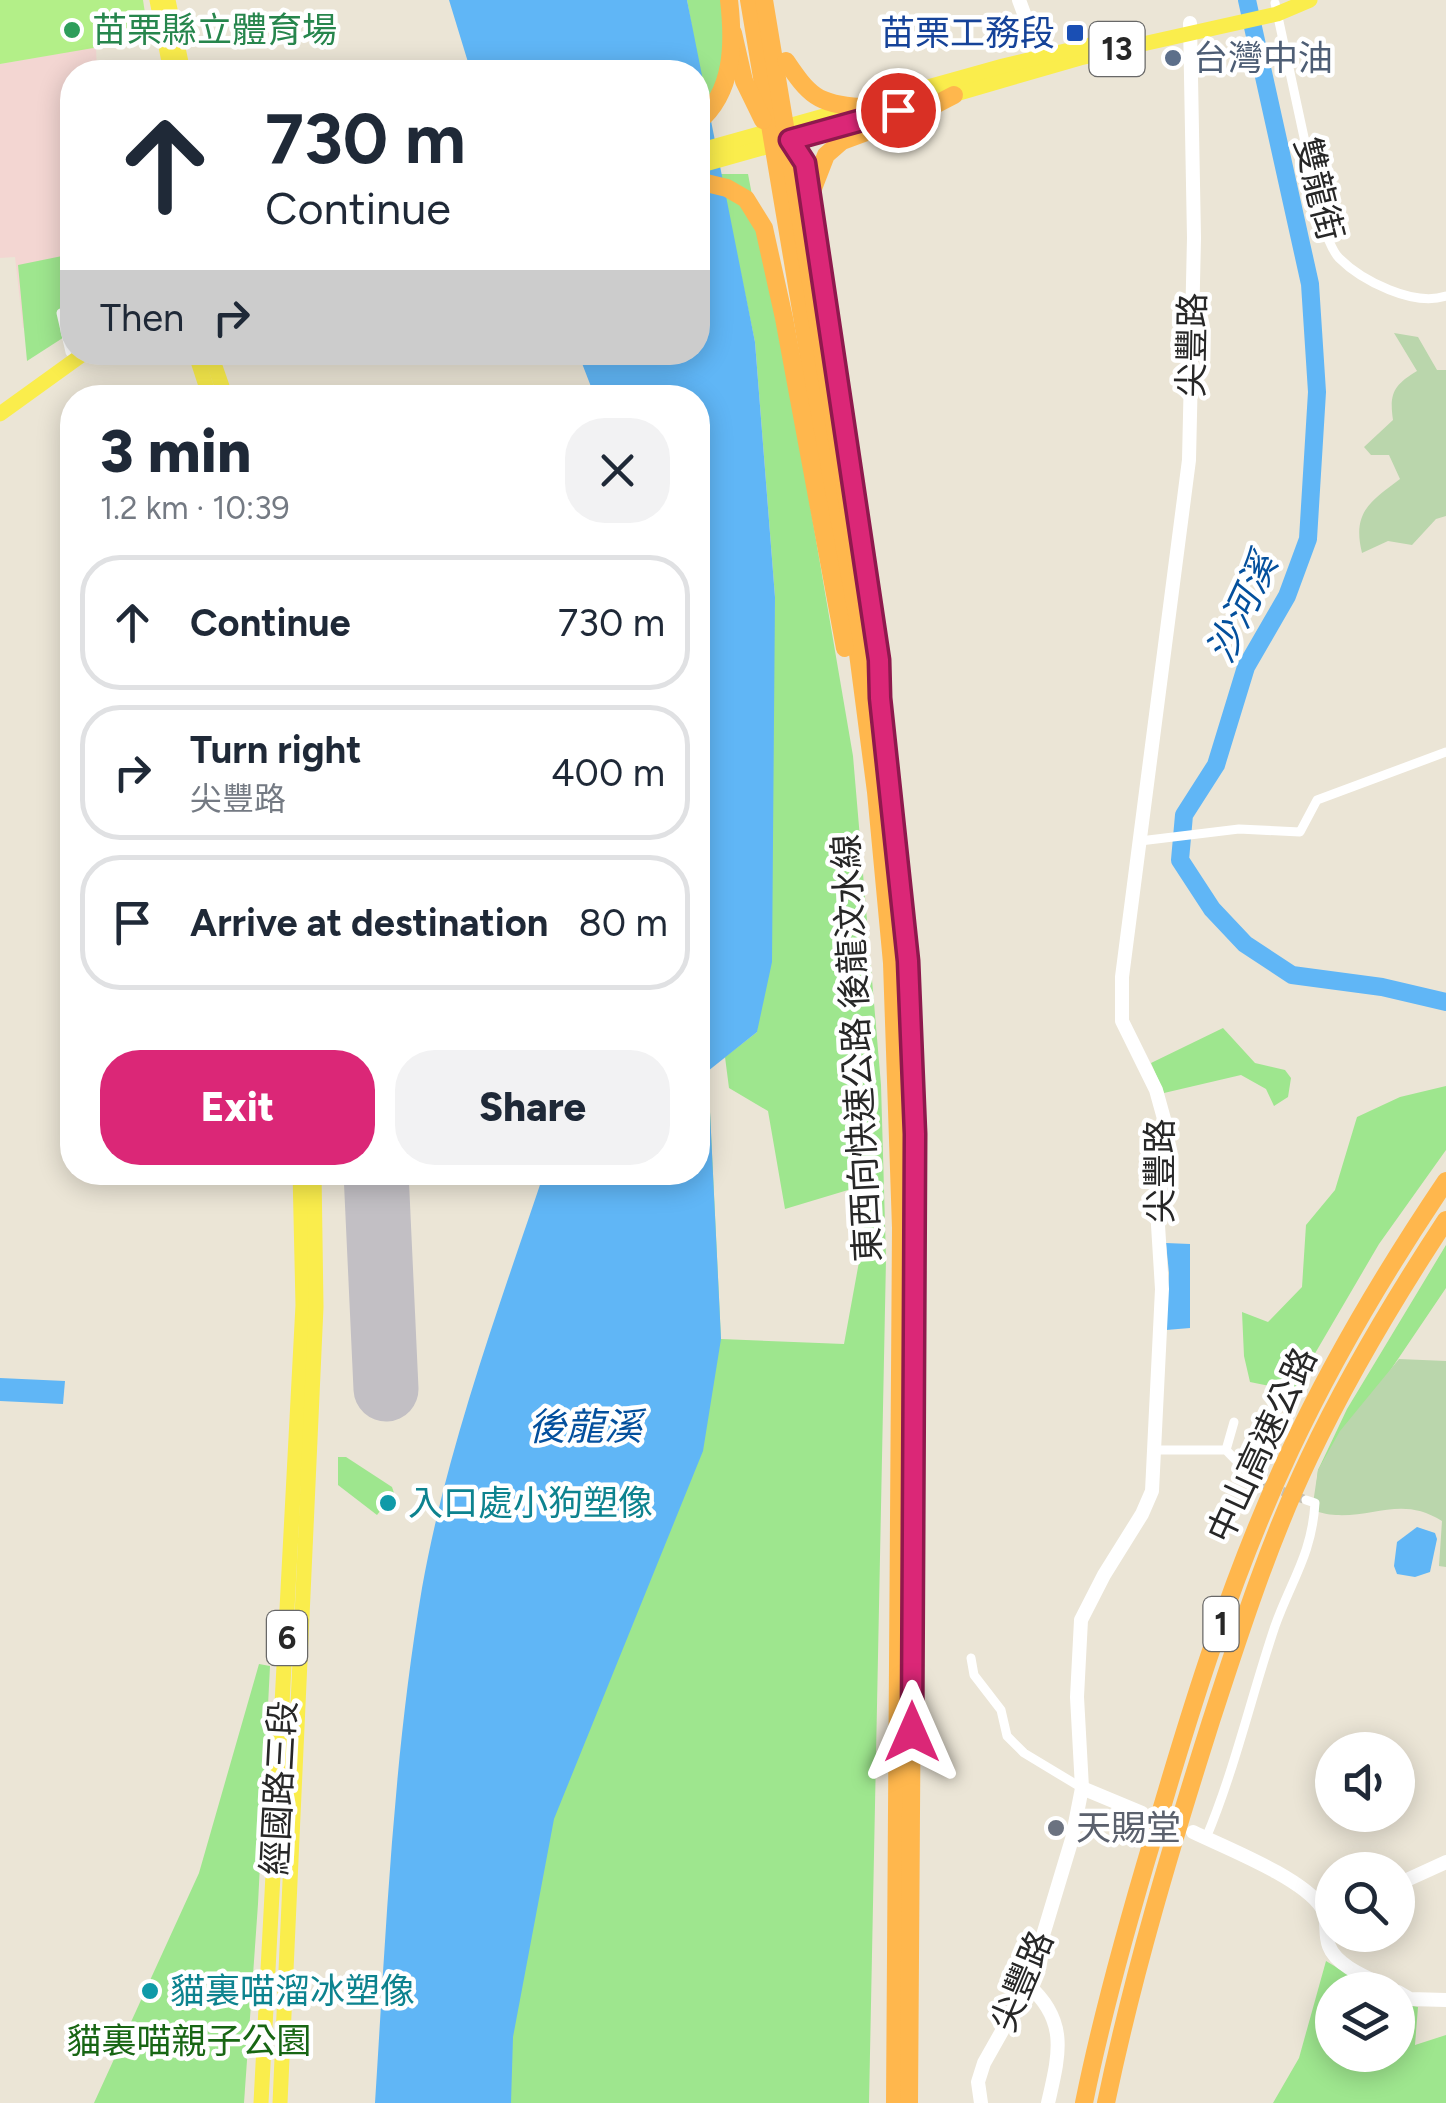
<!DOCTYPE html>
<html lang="en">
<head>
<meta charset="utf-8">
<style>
	:root { --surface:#fff; --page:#f2f2f3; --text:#1f2937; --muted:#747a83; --line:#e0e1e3; --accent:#db2777 }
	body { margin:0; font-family:Figtree,"Noto Sans TC",sans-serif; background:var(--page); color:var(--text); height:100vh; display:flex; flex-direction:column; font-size:38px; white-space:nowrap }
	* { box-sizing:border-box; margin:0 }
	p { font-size:32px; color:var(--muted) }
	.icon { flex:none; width:55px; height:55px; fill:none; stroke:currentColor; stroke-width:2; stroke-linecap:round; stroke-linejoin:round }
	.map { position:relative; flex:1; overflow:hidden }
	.details { position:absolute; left:60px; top:385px; width:650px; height:800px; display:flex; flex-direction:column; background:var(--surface); border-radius:40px; box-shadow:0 5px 25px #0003 }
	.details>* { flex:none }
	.banner { position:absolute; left:60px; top:60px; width:650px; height:305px; border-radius:40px; box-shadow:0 5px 25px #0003; background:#fff; color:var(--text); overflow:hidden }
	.controls { position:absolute; left:1315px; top:1732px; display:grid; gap:20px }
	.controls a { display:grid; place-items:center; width:100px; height:100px; border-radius:50%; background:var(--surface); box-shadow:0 5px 25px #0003; font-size:50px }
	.pin { position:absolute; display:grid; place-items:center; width:85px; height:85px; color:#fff; margin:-42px; border:5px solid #fff; border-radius:50%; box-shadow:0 2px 10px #0007 }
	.me { position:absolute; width:110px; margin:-55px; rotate:0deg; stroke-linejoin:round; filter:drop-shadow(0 0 8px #0008) }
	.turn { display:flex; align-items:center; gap:35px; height:210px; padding:0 40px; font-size:45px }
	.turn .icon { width:130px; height:130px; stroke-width:2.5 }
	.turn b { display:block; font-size:70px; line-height:85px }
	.then { display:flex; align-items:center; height:95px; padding:0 40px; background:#0003; gap:20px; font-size:38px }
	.round { display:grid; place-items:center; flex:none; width:105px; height:105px; border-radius:40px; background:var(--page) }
	.headline { display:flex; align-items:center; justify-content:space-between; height:170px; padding:0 40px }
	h1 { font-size:60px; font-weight:800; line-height:75px }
	.cta { display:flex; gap:20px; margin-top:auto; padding:20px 40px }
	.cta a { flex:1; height:115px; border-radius:40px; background:var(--accent); color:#fff; font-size:40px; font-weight:800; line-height:115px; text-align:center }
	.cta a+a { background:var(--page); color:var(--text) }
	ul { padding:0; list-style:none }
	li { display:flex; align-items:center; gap:30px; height:135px; margin:0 20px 15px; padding:0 20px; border:5px solid var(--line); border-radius:40px }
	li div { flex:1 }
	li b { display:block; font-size:38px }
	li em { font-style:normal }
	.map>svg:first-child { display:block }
	.medical { fill:#f3d6d2 }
	.green { fill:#9ee68e }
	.cemetery { fill:#bad6ac }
	.pitch { fill:#b3ef88 }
	.water { fill:#60b6f6 }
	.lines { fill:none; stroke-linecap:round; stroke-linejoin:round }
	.river { stroke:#60b6f6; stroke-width:18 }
	.runway { stroke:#c2bfc4; stroke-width:65 }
	.street-tunnel { stroke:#c4bfb3; stroke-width:9; stroke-dasharray:9 4.5; stroke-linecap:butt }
	.street { stroke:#fff; stroke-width:9 }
	.secondary { stroke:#fff; stroke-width:14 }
	.primary { stroke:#faed4c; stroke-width:15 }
	.highway { stroke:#ffb74d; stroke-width:18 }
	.route-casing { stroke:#8e194d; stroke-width:25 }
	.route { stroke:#db2777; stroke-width:18 }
	.leisure-dot { fill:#2e9e5b; stroke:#fff; stroke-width:4 }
	.transit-dot { fill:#1a4fb4; stroke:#fff; stroke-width:4 }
	.service-dot { fill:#5c6f8a; stroke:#fff; stroke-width:4 }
	.culture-dot { fill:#0f9aa8; stroke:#fff; stroke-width:4 }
	.worship-dot { fill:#6b7280; stroke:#fff; stroke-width:4 }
	.labels { text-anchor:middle; stroke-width:9; stroke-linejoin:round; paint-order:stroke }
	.shield { fill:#fff; stroke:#686868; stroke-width:2.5 }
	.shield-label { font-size:32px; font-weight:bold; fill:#272727 }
	.leisure-label { font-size:35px; fill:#27864d; stroke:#fff; text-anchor:start }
	.transit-label { font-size:35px; fill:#164399; stroke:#fff; text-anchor:end }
	.service-label { font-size:35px; fill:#4e5e75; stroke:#fff; text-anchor:start }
	.street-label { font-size:35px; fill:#272727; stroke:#fff }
	.culture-label { font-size:35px; fill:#0d838f; stroke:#fff; text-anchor:start }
	.worship-label { font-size:35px; fill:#5b616d; stroke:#fff; text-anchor:start }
	.park-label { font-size:35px; fill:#186614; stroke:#fff }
	.water-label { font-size:38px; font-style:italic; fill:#04509d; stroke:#fff }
</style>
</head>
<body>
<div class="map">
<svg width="1446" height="2103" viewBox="0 0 1446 2103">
	<rect width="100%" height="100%" fill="#ebe5d6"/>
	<!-- medical -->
	<path class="medical" d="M96 47 97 72H72V300L54 321 23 328 15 257 0 258V64Z"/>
	<!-- green -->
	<g class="green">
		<path d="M687 0H722C727 34 727 75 705 102Z"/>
		<path d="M720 174H748L801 452 853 756 881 1085 886 1259 869 2103H443L698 1172 708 1070 721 1339 844 1344 863 1240 868 1184 785 1209 768 1111 729 1088 725 1057 757 1032 775 597 755 342Z"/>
		<path d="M72 254V332L27 361 18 265Z"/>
		<path d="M1223 1028 1255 1063 1285 1070 1291 1078 1288 1097 1274 1106 1266 1089 1241 1075 1164 1093 1151 1063Z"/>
		<path d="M1446 1086V1150L1379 1244 1293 1391 1250 1382 1244 1356 1242 1312 1268 1322 1302 1287 1306 1225 1335 1190 1357 1117 1400 1097Z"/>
		<path d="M1446 1245V1288L1350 1430 1316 1488 1318 1470 1347 1409Z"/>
		<path d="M338 1457H346L392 1487 394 1493 377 1515 338 1485Z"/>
		<path d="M259 1664 270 1666 258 1904 244 2103H94L199 1873Z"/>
		<path d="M1326 1961 1374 1990H1332V2055H1398V2003L1418 2007 1415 2045 1446 2035V2103H1273L1299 2058Z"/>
	</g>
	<!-- cemetery -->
	<g class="cemetery">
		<path d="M1394 333 1418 337 1437 370H1446V516L1436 519 1412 545 1388 541 1362 553C1352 512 1370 502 1400 479L1389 455H1371L1364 447 1393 420C1389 393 1394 385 1417 371Z"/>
		<path d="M1399 1359 1446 1361V1567L1439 1566 1442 1521C1403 1496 1376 1517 1336 1515 1328 1515 1319 1512 1312 1510L1318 1470 1340 1431Z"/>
	</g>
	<!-- pitch -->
	<path class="pitch" d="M0 0H143L146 20 140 40 0 64Z"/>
	<!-- water -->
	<g class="water">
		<path d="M449 0H687L755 342 775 597 772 962 757 1032 708 1071 721 1339 703 1451 554 1819 513 2037 511 2103H375C386 1931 393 1759 422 1588 447 1448 499 1307 544 1173L698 1172V398L595 397 578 353 698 352V72H471Z"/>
		<path d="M1166 1243 1190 1244V1328L1166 1330 1169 1273Z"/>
		<path d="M0 1378 65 1381 63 1404 0 1401Z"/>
		<path d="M1417 1527 1435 1533 1437 1539 1430 1572 1415 1577 1397 1574 1394 1566 1397 1542Z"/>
	</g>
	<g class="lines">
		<!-- river -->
		<path class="river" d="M1247 0 1310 284 1317 392 1308 539 1287 596 1246 667 1216 765 1184 815 1180 860 1212 909 1245 944 1292 975 1382 987 1446 1002"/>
		<!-- runway -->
		<path class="runway" d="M376 1172 386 1389"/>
		<!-- street-tunnel -->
		<path class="street-tunnel" d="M1257 1482 1306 1500"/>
		<!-- street -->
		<g class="street">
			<path d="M1275 3 1324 230C1329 239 1332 251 1339 258 1362 281 1414 307 1446 296"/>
			<path d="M61 313 70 352 76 360"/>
			<path d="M1140 841 1239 829 1300 832 1317 800 1446 752"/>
			<path d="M1153 1450H1226L1257 1482"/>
			<path d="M1226 1450 1234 1422"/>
			<path d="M971 1658 974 1675 1001 1710 1007 1736 1024 1753 1082 1788"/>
			<path d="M1206 1838C1235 1769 1251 1697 1275 1626 1291 1581 1312 1554 1315 1503L1306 1500"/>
		</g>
		<!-- secondary -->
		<g class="secondary">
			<path d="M1019 0 1043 65"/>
			<path d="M1082 1788 1142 1813"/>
			<path d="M1193 1832C1226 1848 1303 1878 1322 1908 1329 1918 1324 1934 1329 1946 1337 1968 1374 1980 1393 1990"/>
			<path d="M1398 1884 1446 1862"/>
			<path d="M1028 1985C1069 2021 1059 2055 1048 2103"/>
			<path d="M1398 1992 1410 1999 1446 2000"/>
			<path d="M981 2103 978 2082 984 2063 1028 1985 1072 1839 1082 1788 1077 1697 1081 1620 1104 1575 1142 1514 1152 1491 1162 1289 1157 1209 1166 1152V1126L1156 1090 1122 1021V977L1189 460 1194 238 1190 23"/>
		</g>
		<!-- primary -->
		<g class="primary">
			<path d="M157 0 171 72"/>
			<path d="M168 0 183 72"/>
			<path d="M942 98 1080 58 1277 14 1310 0"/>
			<path d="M698 151 1003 66 1094 44"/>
			<path d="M698 166 920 104"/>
			<path d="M195 352 210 398"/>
			<path d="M210 352 226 398"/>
			<path d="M0 414 86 352"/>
			<path d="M261 2103 303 1305 300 1172"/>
			<path d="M280 2103 316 1307 314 1172"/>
		</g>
		<!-- highway -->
		<g class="highway">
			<path d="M749 0 856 638 876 792 892 963 901 1228 895 2103"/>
			<path d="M764 0 880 698 908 961 915 1231 909 2103"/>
			<path d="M733 33 744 81 763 120"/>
			<path d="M786 61C809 95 817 104 860 107"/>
			<path d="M698 122C734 92 734 43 729 0"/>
			<path d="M793 143 805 163 820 262"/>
			<path d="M698 181 727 188 746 199 764 228 784 318 845 648"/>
			<path d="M812 191 826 155 842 141 923 111 954 95"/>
			<path d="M1084 2103C1102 2014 1127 1925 1153 1838 1191 1707 1232 1575 1290 1451 1334 1357 1388 1267 1446 1181"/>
			<path d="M1106 2103C1133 1974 1171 1847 1211 1721 1240 1632 1269 1542 1309 1458 1348 1376 1396 1296 1446 1220"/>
		</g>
	</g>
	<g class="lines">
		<defs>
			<path id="route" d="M898 110 790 140 805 163 879 660 880 698 908 961 915 1134 912 1732"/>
		</defs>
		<!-- route casing -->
		<use href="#route" class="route-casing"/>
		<!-- route -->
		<use href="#route" class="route"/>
	</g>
	<!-- markers -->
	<circle class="leisure-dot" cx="72" cy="30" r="10"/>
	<rect class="transit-dot" x="1065" y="23" width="20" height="20" rx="5"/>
	<circle class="service-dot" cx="1173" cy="58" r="10"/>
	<g class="culture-dot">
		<circle cx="388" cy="1503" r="10"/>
		<circle cx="150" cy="1991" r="10"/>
	</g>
	<circle class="worship-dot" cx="1056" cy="1828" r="10"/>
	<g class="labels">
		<!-- shield labels -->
		<g class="shield">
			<rect x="1089.5" y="22" width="55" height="54" rx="8"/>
			<rect x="1203.5" y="1597" width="35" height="54" rx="8"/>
			<rect x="267" y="1611" width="40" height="54" rx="8"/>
		</g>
		<g class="shield-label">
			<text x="1117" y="60">13</text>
			<text x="1221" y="1635">1</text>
			<text x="287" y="1649">6</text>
		</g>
		<!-- leisure labels -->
		<g class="leisure-label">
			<text x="92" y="42">苗栗縣立體育場</text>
		</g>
		<!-- transit labels -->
		<g class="transit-label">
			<text x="1055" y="45">苗栗工務段</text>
		</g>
		<!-- service labels -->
		<g class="service-label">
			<text x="1193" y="70">台灣中油</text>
		</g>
		<!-- street labels -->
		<g class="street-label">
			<text transform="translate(1319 189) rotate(76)" y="12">雙龍街</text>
			<text transform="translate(1192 345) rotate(-89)" y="12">尖豐路</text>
			<text transform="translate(857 1048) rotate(-93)" y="12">東西向快速公路 後龍汶水線</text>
			<text transform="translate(1160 1171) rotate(-90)" y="12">尖豐路</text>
			<text transform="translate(1262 1445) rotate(-65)" y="12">中山高速公路</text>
			<text transform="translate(279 1788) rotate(-87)" y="12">經國路三段</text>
			<text transform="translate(1022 1981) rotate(-67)" y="12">尖豐路</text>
		</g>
		<!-- culture labels -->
		<g class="culture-label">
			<text x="408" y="1515">入口處小狗塑像</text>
			<text x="170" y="2003">貓裏喵溜冰塑像</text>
		</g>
		<!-- worship labels -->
		<g class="worship-label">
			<text x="1076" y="1840">天賜堂</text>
		</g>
		<!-- park labels -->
		<g class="park-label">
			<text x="189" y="2053">貓裏喵親子公園</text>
		</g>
		<!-- water labels -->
		<g class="water-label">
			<text transform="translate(1242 608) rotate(-65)" y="13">沙河溪</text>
			<text x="585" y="1440">後龍溪</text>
		</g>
	</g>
</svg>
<div class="controls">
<a><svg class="icon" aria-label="sound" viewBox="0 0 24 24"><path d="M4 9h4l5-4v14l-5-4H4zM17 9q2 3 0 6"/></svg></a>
<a><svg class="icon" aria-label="search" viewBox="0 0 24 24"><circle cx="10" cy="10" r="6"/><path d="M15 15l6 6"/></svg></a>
<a><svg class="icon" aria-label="layers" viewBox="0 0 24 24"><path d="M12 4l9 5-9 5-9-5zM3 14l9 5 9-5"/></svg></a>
</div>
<div class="pin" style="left:898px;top:110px;background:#d93025"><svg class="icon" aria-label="arrive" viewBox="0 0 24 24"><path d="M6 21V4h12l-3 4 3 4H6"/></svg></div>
<svg class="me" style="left:912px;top:1732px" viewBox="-20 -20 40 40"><path d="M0-17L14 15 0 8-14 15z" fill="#db2777" stroke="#fff" stroke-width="4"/></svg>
<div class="banner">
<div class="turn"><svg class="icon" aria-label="ahead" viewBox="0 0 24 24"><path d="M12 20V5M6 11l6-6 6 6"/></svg><div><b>730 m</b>Continue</div></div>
<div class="then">Then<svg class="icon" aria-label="right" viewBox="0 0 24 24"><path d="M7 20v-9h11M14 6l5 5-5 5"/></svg></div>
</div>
<section class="details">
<div class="headline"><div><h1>3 min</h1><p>1.2 km · 10:39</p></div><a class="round"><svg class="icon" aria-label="close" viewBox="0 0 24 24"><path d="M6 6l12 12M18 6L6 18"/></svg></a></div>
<ul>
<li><svg class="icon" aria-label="ahead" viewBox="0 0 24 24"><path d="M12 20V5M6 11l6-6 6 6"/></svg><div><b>Continue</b></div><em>730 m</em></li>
<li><svg class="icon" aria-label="right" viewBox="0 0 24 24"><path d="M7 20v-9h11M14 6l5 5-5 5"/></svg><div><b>Turn right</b><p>尖豐路</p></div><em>400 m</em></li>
<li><svg class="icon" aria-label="arrive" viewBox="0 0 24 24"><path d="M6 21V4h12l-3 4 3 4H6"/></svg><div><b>Arrive at destination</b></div><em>80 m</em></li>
</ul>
<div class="cta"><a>Exit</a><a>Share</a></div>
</section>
</div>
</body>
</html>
